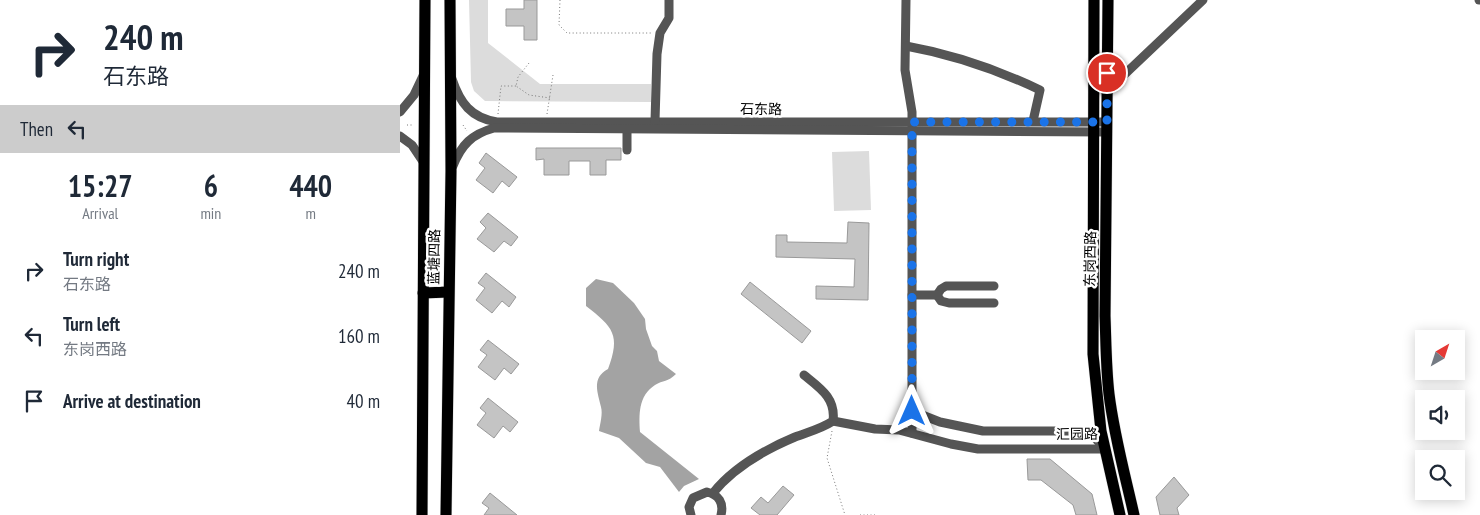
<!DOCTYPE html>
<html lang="en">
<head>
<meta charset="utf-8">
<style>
	:root { --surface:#fff; --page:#f6f6f7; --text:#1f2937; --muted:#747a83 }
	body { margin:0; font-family:"PT Sans Narrow","Noto Sans SC",sans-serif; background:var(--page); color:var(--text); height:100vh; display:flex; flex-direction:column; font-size:19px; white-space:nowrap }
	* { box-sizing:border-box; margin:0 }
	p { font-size:16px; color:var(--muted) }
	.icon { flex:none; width:28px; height:28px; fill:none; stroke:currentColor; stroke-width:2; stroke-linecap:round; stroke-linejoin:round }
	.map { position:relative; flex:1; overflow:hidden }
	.panel { display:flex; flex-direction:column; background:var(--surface); width:400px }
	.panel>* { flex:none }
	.top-card { background:#fff; color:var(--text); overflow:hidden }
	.needle { width:32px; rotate:39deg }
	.tools { position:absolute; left:1015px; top:330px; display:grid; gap:10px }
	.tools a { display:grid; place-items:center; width:50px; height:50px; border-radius:0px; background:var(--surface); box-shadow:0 2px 12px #0003; font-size:25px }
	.pin { position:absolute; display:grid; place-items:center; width:42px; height:42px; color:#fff; margin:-21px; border:2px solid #fff; border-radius:50%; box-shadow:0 1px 5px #0007 }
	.me { position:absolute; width:55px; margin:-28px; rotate:0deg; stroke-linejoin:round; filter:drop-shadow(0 0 4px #0008) }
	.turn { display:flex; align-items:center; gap:18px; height:105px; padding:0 20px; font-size:22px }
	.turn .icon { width:65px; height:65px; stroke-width:2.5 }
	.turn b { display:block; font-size:35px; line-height:42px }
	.then { display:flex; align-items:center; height:48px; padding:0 20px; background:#0003; gap:10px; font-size:19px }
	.eta { display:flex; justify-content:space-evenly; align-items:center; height:85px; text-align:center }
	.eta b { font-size:30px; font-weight:700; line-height:35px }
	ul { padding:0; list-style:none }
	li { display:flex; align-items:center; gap:15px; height:65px; padding:0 20px }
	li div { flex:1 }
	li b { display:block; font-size:19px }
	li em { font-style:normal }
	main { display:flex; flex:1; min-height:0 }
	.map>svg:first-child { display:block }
	.green { fill:#dcdcdc }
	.water { fill:#a3a3a3 }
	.building { fill:#c4c4c4; stroke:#999 }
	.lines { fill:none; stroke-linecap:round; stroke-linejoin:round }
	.major-casing { stroke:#dbdbdb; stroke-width:12 }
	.path { stroke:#777; stroke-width:1; stroke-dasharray:1 2.5; stroke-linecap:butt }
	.minor { stroke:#555; stroke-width:9 }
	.major { stroke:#000; stroke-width:11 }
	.route { stroke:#1a73e8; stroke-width:9; stroke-dasharray:0 16.2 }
	.labels { text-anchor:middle; stroke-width:5; stroke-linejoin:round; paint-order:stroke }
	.street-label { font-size:14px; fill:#000; stroke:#fff }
</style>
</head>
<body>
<main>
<section class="panel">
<div class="top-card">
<div class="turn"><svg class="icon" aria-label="right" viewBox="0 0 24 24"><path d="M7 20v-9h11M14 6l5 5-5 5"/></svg><div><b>240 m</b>石东路</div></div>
<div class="then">Then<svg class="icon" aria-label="left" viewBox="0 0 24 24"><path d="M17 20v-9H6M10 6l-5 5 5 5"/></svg></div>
</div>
<div class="eta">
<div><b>15:27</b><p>Arrival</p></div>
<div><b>6</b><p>min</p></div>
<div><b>440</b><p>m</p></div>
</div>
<ul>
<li><svg class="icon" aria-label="right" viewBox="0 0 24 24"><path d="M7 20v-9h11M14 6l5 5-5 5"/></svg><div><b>Turn right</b><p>石东路</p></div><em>240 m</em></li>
<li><svg class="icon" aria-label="left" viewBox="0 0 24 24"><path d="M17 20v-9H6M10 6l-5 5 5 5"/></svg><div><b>Turn left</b><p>东岗西路</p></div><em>160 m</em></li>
<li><svg class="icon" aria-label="arrive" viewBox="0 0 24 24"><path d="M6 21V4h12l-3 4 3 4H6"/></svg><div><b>Arrive at destination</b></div><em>40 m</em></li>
</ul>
</section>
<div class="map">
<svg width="1080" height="515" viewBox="0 0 1080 515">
	<rect width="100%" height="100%" fill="#fff"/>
	<!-- green -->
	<g class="green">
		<path d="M69 0H88V43L140 84H251V102L85 101 74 91 71 82Z"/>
		<path d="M469 151 471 210 434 211 432 152Z"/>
	</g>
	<!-- water -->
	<path class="water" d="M196 279 213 283 234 303 245 319 246 329 252 346 257 351 259 361 276 374C268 382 263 380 255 385 238 396 239 415 240 432L299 479 284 486 279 492 260 467 246 463 219 438 199 431C200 424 203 414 201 407 198 393 191 378 208 369 221 335 213 327 186 306V288Z"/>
	<!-- building -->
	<g class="building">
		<path d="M124 0H137V40H124V26H106V9H124Z"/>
		<path d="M136 148H221V160H206V175H190V161H169V175H144V159L136 160Z"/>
		<path d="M86 153 117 177 109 187 102 181 93 193 76 180 85 168 79 163Z"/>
		<path d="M88 213 118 237 111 246 104 241 94 252 77 239 86 228 80 222Z"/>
		<path d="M448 222 469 223 468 300 416 299V286L454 287 455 259 376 257V235H387V242L447 243Z"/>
		<path d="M86 273 116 297 109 307 102 301 92 313 76 300 85 288 78 283Z"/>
		<path d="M350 282 411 331 402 343 341 294Z"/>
		<path d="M88 340 119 364 111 374 104 368 95 380 78 367 87 355 80 350Z"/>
		<path d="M88 398 118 422 110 432 103 426 94 438 77 425 86 413 80 408Z"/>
		<path d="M627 459H650L692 494 697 515H676L673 505 641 480H628Z"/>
		<path d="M774 477 789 495 777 508 779 515H760L756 497Z"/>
		<path d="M383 486 394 495 377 515H360L351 508 361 497 368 503Z"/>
		<path d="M90 493 117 515H84L89 508 82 503Z"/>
	</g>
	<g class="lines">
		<defs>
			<g id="major">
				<path d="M694 0 693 354 701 431 720 515"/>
				<path d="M708 0 705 316C706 342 706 368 709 394 714 435 725 475 734 515"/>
				<path d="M23 293 48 292"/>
				<path d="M22 515 25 0"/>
				<path d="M46 515 51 171 50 0"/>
			</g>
		</defs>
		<!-- major casing -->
		<use href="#major" class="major-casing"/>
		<!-- path -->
		<g class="path">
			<path d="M160 0 159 25 167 33H251"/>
			<path d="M129 63 118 77 116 86 129 95 150 98"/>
			<path d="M98 114 101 86H116"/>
			<path d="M147 114 153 75"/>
			<path d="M7 125H14"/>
			<path d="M63 125 67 131"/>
			<path d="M432 431 427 458 445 515"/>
			<path d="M460 515H475"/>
		</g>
		<!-- minor -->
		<g class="minor">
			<path d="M506 0 505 70 512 112V433"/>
			<path d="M1079 0H1080"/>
			<path d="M506 46C551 54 598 70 640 90L633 121"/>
			<path d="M52 79C60 103 71 118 97 122H707"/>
			<path d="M707 91 803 0"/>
			<path d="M0 112 14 95 23 76"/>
			<path d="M255 121 257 54 260 33 269 18V0"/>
			<path d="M227 130V150"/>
			<path d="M0 136 12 145 24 163"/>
			<path d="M53 166C61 145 72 134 94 128L707 132"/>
			<path d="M594 286H546L541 289 537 295 541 301 549 303H594"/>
			<path d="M512 295H537"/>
			<path d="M512 411 540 422 583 431H683L694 437 705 449"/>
			<path d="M433 421 475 429 499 430 551 444 578 449H705"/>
			<path d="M313 493C333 468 364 450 395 437 408 432 421 429 433 421 436 398 420 388 404 375"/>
			<path d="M291 515 289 507 293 498 307 492C319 495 324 503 321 515"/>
		</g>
		<!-- major -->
		<use href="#major" class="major"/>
	</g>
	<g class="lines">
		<!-- route -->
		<path class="route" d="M512 411V122H707V73"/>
	</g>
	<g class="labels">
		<!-- street labels -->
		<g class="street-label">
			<text transform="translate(361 109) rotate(1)" y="5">石东路</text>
			<text transform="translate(34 257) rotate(-89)" y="5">蓝塘四路</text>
			<text transform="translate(690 259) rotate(-89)" y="5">东岗西路</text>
			<text transform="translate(677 434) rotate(-1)" y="5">汇园路</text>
		</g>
	</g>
</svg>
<div class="tools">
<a><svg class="needle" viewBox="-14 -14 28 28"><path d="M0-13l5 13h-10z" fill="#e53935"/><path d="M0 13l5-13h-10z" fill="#747a83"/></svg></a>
<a><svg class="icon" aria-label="sound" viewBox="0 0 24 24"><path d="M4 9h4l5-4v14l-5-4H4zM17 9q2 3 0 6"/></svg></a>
<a><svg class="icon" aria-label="search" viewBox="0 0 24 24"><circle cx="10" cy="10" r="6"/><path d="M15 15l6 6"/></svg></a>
</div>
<div class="pin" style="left:707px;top:73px;background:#d93025"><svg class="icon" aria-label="arrive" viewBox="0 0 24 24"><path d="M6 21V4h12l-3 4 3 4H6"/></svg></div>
<svg class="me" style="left:512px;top:411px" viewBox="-20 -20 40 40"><path d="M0-17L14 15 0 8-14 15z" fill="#1a73e8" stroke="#fff" stroke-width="4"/></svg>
</div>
</main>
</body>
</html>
